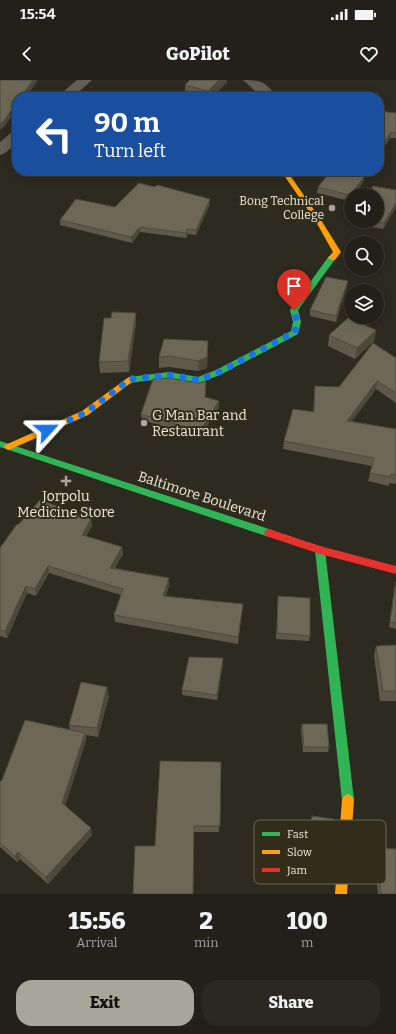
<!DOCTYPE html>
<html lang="en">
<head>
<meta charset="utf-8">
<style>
	:root { --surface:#222018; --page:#2a2821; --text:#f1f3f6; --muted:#a2a3a2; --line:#3f3e37; --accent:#a8a59a }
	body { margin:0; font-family:Bitter,serif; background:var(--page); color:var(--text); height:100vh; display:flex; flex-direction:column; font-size:15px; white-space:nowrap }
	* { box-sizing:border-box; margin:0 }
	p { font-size:13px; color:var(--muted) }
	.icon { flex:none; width:22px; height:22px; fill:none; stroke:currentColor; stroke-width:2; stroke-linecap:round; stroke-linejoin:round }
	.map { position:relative; height:814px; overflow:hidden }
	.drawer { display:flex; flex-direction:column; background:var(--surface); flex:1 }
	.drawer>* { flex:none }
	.top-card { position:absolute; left:12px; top:12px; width:372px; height:84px; border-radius:16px; box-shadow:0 2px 10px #0003,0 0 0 1px var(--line); background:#1a4fa0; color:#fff; overflow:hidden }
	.fabs { position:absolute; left:344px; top:108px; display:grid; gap:8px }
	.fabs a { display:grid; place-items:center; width:40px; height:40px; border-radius:50%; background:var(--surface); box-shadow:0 2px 10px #0003,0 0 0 1px var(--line); font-size:20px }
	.pin { position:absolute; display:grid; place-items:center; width:34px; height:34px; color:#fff; margin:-41px -17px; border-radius:50% 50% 50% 0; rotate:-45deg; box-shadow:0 0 4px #0007 }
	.pin .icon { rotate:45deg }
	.me { position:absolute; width:44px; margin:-22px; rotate:66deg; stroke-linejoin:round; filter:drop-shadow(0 0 3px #0008) }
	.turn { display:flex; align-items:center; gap:14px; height:84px; padding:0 16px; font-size:18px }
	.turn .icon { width:52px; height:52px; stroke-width:2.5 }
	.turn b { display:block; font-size:28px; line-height:34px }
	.eta { display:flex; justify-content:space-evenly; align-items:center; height:68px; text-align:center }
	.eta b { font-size:24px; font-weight:800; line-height:28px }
	.cta { display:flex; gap:8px; margin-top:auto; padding:8px 16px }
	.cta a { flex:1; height:46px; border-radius:16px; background:var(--accent); color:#111; font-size:16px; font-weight:800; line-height:46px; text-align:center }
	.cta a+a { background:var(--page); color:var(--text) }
	.status { display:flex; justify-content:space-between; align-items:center; height:28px; padding:0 20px; background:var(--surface); direction:ltr }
	.status svg { height:11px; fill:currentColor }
	header { display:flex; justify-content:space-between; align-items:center; height:52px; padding:0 16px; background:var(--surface); font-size:18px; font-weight:800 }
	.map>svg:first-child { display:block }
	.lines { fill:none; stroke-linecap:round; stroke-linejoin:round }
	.street { fill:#645f56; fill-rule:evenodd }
	.fast { fill:#30b455; fill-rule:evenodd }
	.slow { fill:#ff9f0a; fill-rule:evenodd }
	.jam { fill:#e5322d; fill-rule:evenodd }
	.wall { fill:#5e594a }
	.shaded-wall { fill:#4c493c }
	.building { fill:#6d6856; stroke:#4c493c }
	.route { stroke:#1a73e8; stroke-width:7; stroke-dasharray:0 12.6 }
	.poi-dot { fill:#a8a59a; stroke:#322d1b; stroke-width:1.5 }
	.labels { text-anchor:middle; stroke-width:4; stroke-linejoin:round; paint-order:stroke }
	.far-poi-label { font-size:12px; fill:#eae7dc; stroke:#322d1b; text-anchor:end }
	.poi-label { font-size:14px; fill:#eae7dc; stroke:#322d1b; text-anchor:start }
	.street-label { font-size:14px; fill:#eae7dc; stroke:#322d1b }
	.key { fill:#322d1b; stroke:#696555; stroke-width:1 }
	.key-label { font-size:11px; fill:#eae7dc }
</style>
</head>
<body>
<div class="status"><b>15:54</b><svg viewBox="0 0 49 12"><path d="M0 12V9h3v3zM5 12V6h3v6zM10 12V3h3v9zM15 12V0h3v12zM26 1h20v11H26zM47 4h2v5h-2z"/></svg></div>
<header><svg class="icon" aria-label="back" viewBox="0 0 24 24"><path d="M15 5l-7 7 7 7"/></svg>GoPilot<svg class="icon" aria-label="heart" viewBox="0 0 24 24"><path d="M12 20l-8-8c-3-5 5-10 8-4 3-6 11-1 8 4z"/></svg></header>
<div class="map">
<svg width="396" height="814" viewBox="0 0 396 814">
	<rect width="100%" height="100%" fill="#2d2a20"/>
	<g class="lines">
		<!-- street -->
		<g class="street">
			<path d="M77 0H92L73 17H57Z"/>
			<path d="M243 0C260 0 267 2 276 17H262Z"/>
			<path d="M17 51V63L5 73 0 75V62L12 52Z"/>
		</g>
		<!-- fast -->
		<g class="fast">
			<path d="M329 176H332L336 178 298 230 301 242 298 254 222 294 202 302 199 303 169 298 129 303 125 300 129 297 169 292 198 297 216 290 291 251 293 242 290 230Z"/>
			<path d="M0 361 272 450 274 453 272 456 269 457 0 367Z"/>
			<path d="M320 466 323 467 325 470 354 720 352 724 348 726 344 724 342 720 315 470 317 467Z"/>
		</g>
		<!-- slow -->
		<g class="slow">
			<path d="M281 91H287L321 140 341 172 335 180H332L328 178 333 172 315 140Z"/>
			<path d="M129 297 133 300 132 302 88 335 11 369 8 370 4 367 5 365 82 331Z"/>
			<path d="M348 714 352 716 354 720 347 814H335L342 720 344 716Z"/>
		</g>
		<!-- jam -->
		<path class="jam" d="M269 449 320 466 396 486V494L320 474 266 456 264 453 266 450Z"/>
	</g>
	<!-- wall -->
	<g class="wall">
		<path d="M227 2 212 17H193L185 15V5Z"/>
		<path d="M396 33V58H390L379 75Z"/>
		<path d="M331 91H369L364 98 363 102 354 115H351V119L350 121 317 113 318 107Z"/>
		<path d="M396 110V127L383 149 359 145V141H377Z"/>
		<path d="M210 124 196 155 188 154 186 158 140 152 132 163 60 145V140L115 127Z"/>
		<path d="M348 201 347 206 336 242 310 236V230Z"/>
		<path d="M136 243 129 292 100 293 99 282Z"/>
		<path d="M376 250 374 261 355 279 328 266 329 255Z"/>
		<path d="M208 261 207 288 198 291 169 287 159 288V277Z"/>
		<path d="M396 278V323L376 309 352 341 396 349V404L389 403V406L368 401 372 386 283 369 284 361 313 332 315 306 339 307Z"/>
		<path d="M206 307 205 317 219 327 200 357 142 340 141 334Z"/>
		<path d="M91 439 92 446 86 456 122 467 123 474 115 488 169 498V505L166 516 242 531 238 564 115 542 114 535 121 515 49 493 36 516 27 513 7 558 0 556V468L18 445Z"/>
		<path d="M396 502V549L389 547 394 508Z"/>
		<path d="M278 516 310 556 309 561 276 559Z"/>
		<path d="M396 565V621H380L374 576 376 566Z"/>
		<path d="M223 583 217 620 182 615V610Z"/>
		<path d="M109 616 98 657 86 655V660L65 726 92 755 48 804 20 779 17 782 0 767V702L70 650 69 645Z"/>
		<path d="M302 644 329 667 328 672H303L301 649Z"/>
		<path d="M221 682 219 752H194L155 766Z"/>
		<path d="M312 736 327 795 326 800 293 794 296 768 308 770Z"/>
		<path d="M377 768 396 814H378L374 775Z"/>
	</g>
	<!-- shaded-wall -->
	<g class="shaded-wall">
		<path d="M33 0H38L26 17H21Z"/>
		<path d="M219 0H227V2L212 17H208V11Z"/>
		<path d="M17 22V29L4 47 0 50V44Z"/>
		<path d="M391 52 390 58 379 75V71Z"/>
		<path d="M366 91H369L364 98 363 102 354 115H351V119L350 121V115Z"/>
		<path d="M210 119V124L196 155V150Z"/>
		<path d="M396 123V127L383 149 384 143Z"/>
		<path d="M140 147V152L132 163 131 157Z"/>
		<path d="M187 149 188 154 186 158V153Z"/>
		<path d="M348 201 347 206 336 242V236Z"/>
		<path d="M136 233V243L129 292 128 281Z"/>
		<path d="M376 250 374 261 355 279 357 268Z"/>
		<path d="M208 261 207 288 198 291V281Z"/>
		<path d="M377 301 376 309 346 349 347 341Z"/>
		<path d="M219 321V327L200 357V351Z"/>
		<path d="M91 439 92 446 83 462 82 455Z"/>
		<path d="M122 467 123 474 111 495 110 488Z"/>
		<path d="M48 486 49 493 36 516 35 509Z"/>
		<path d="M169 498V505L164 523 163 516Z"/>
		<path d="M26 506 27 513 7 558 5 551Z"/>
		<path d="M243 524 242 531 238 564V557Z"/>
		<path d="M223 578V583L217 620V615Z"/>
		<path d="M107 607 109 616 98 657 97 648Z"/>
		<path d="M85 653 86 660 64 730 62 723Z"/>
		<path d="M91 748 92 755 48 804 46 797Z"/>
		<path d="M18 772 20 779 17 782 15 776Z"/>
	</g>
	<!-- building -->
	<g class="building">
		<path d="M0 0H33L21 17H17V22L3 42 0 44Z"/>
		<path d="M190 0H219L208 11 185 5Z"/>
		<path d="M379 31 396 33V53L391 52 379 71Z"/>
		<path d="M331 91H366L363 96 364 97 350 115 318 107Z"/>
		<path d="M139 103 155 107 157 105 210 119 196 150 187 149 186 153 140 147 131 157 60 140 76 119 115 127Z"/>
		<path d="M373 106 396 110V123L384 143 372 141H377V115H369Z"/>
		<path d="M326 197 348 201 336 236 310 230Z"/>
		<path d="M112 232 136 233 128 281 99 282 104 238H111Z"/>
		<path d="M348 238 376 250 357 268 329 255Z"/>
		<path d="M164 259 208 261 207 277 198 281 169 276 159 277Z"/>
		<path d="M373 263 396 278V313L377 301 347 341 396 349V395L391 394V397L370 393 374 378 284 361 293 329 314 332 315 306 339 307Z"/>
		<path d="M169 298 199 303 206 301 205 317 219 321 200 351 141 334 153 299Z"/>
		<path d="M40 420 91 439 82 455 122 467 110 488 169 498 163 516 243 524 238 557 114 535 123 509 48 486 35 509 26 506 5 551 0 550V468L17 444 18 445Z"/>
		<path d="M396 502V543L390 542Z"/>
		<path d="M278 516 310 518V556L277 553Z"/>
		<path d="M396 565V611H383L376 566Z"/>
		<path d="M189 577 223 578 217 615 182 610Z"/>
		<path d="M81 602 107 607 97 648 69 645Z"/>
		<path d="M25 640 85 653 62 723 91 748 46 797 18 772 15 776 0 763V702L2 700Z"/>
		<path d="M302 644H327L329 667H304Z"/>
		<path d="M160 681 221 682 220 746H194L193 814H133L135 766H155Z"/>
		<path d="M312 736 333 739 327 795 294 790 296 768 309 770Z"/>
		<path d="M377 768 396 769V814H381Z"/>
	</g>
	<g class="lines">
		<!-- route -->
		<path class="route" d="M47 350 85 333 131 299 169 295 199 300 219 292 295 252 297 242 294 230"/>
	</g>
	<!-- markers -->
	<g class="poi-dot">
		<circle cx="332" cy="128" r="4"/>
		<circle cx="144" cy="343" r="4"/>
		<path d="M64 395h4v4h4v4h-4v4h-4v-4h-4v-4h4z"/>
	</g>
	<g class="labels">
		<!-- far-poi labels -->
		<g class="far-poi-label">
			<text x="324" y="125">Bong Technical<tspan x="324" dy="14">College</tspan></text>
		</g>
		<!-- poi labels -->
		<g class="poi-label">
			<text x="152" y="340">G Man Bar and<tspan x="152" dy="16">Restaurant</tspan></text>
			<text x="66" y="421" text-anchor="middle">Jorpolu<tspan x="66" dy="16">Medicine Store</tspan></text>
		</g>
		<!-- street labels -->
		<g class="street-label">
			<text transform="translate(202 416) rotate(18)" y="5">Baltimore Boulevard</text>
		</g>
	</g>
	<!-- legend -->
	<rect x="254" y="740" width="132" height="64" rx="6" class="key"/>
	<rect x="262" y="752" width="18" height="4" fill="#30b455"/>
	<rect x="262" y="770" width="18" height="4" fill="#ff9f0a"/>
	<rect x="262" y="788" width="18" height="4" fill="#e5322d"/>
	<g class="key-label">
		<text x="287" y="758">Fast</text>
		<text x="287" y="776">Slow</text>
		<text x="287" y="794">Jam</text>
	</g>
</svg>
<div class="fabs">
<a><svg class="icon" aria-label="sound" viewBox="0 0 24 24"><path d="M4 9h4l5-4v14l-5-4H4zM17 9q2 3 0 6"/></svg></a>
<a><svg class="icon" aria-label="search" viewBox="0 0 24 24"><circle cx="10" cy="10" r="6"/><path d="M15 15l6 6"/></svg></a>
<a><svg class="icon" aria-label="layers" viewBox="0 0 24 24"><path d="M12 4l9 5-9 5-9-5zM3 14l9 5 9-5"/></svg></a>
</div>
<div class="pin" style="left:294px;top:230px;background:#d93025"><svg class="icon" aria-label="arrive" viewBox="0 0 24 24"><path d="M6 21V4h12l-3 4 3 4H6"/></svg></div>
<svg class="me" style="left:47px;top:350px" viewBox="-20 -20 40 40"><path d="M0-17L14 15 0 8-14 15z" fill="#1a73e8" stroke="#fff" stroke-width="4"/></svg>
<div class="top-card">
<div class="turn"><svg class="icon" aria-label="left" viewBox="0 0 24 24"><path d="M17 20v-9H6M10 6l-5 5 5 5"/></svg><div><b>90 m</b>Turn left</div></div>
</div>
</div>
<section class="drawer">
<div class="eta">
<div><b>15:56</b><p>Arrival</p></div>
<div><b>2</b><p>min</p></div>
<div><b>100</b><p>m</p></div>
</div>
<div class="cta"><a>Exit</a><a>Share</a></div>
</section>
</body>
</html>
